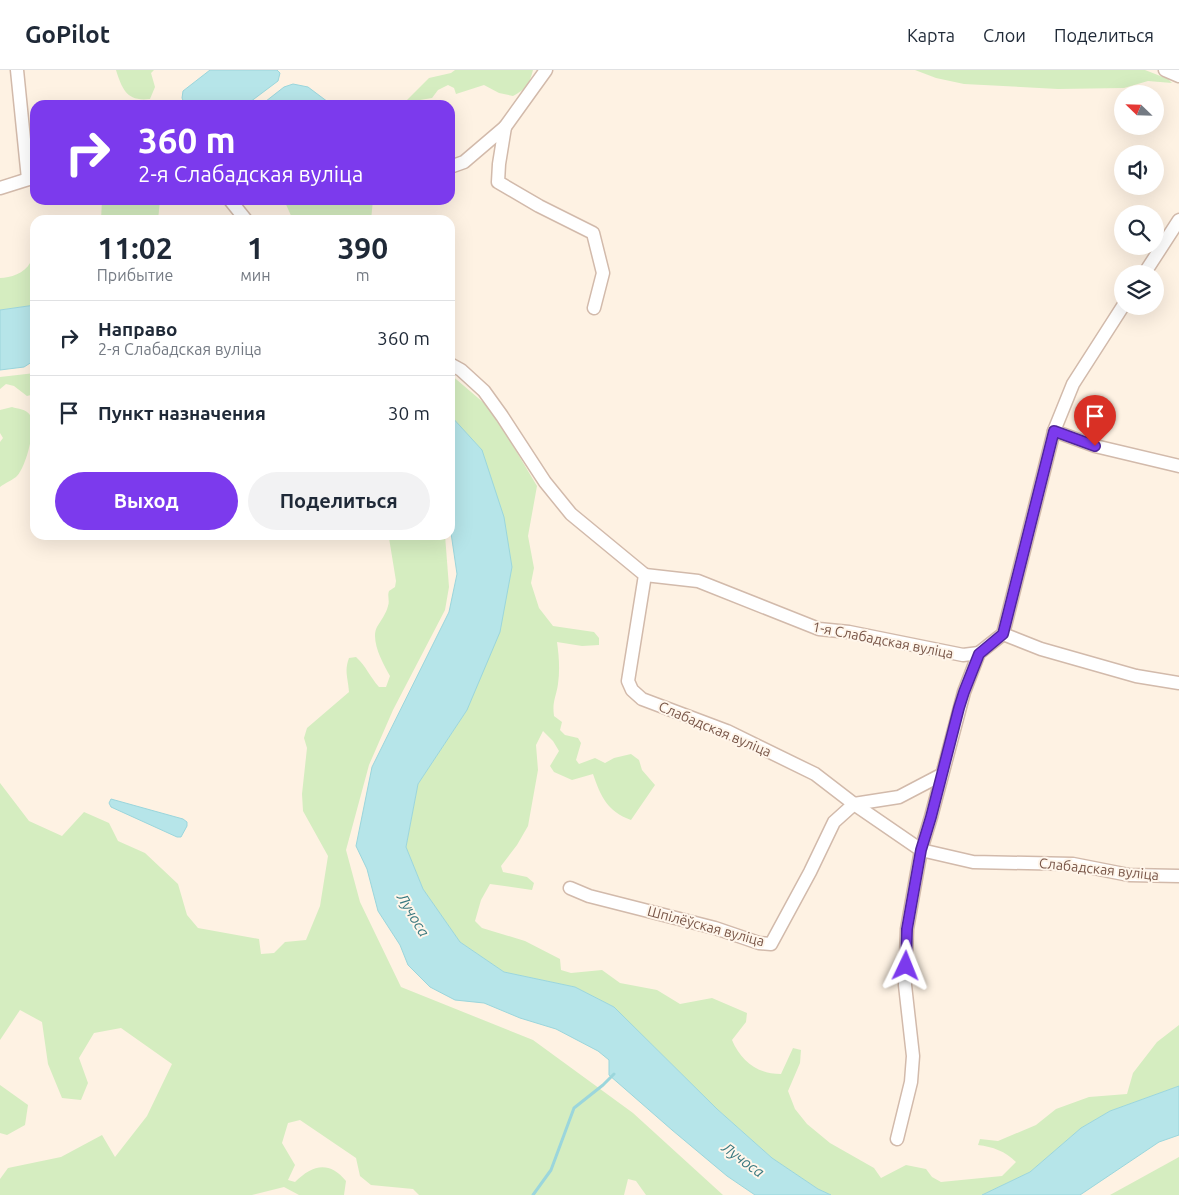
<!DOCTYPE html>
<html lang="ru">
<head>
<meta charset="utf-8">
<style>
	:root { --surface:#fff; --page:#f2f2f3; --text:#1f2937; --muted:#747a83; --line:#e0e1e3; --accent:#7c3aed }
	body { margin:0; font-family:Ubuntu,sans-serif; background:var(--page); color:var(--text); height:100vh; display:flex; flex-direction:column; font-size:19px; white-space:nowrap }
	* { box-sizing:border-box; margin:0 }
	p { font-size:16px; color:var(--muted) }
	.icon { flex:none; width:28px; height:28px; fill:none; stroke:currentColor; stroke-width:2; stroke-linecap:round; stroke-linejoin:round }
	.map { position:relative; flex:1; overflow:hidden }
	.side { position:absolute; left:30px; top:145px; width:425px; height:325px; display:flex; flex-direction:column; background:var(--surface); border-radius:15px; box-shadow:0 5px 20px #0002 }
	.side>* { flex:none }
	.top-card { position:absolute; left:30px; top:30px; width:425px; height:105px; border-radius:15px; box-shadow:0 5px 20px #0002; background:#7c3aed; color:#fff; overflow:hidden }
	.needle { width:32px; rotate:293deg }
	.buttons { position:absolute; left:1114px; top:15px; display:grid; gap:10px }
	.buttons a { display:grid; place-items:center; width:50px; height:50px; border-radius:50%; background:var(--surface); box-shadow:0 5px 20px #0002; font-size:25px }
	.pin { position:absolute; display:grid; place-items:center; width:42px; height:42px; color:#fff; margin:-51px -21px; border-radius:50% 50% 50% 0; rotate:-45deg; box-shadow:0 0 5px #0007 }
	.pin .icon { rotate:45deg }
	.me { position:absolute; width:55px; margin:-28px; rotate:2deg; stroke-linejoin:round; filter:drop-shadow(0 0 4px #0008) }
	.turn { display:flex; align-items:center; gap:18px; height:105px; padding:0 25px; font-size:22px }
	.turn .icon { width:65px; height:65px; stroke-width:2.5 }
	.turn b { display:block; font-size:35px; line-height:42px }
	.eta { display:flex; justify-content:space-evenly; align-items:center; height:85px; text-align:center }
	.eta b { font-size:30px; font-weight:600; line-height:35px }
	.button { display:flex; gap:10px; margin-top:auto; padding:10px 25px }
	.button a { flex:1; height:58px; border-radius:30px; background:var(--accent); color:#fff; font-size:20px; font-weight:600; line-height:58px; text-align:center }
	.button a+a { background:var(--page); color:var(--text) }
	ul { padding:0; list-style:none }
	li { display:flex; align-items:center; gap:15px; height:75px; padding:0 25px; border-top:1px solid var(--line) }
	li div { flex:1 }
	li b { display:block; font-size:19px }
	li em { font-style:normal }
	header { display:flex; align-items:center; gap:30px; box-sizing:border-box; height:70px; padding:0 25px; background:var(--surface); border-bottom:1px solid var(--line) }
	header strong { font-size:24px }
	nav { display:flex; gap:28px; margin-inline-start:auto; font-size:18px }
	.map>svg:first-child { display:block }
	.green { fill:#d5edc0 }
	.water { fill:#b6e5e9; stroke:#9bd6dc }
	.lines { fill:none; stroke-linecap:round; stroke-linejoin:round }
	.stream { stroke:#9bd6dc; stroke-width:3 }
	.minor-casing { stroke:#d2baab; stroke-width:15 }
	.minor { stroke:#fff; stroke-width:12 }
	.route-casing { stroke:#51269a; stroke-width:12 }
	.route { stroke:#7c3aed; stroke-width:9 }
	.labels { text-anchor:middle; stroke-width:4; stroke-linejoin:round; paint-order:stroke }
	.street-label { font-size:14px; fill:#785547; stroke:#fff6eb }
	.water-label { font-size:15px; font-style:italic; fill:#39787f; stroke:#fff6eb }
</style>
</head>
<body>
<header>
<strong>GoPilot</strong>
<nav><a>Карта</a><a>Слои</a><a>Поделиться</a></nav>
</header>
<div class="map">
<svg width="1179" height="1125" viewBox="0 0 1179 1125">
	<rect width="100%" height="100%" fill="#fef2e3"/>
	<!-- green -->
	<g class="green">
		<path d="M116 0H154L151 3 155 17 150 29C127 32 122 19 116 0Z"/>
		<path d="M455 0H533C529 15 526 19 513 26L499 23 484 15 456 24 454 18 448 15 438 20 432 28 414 31 408 35H402L429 8 451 3Z"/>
		<path d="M915 0H1145L1168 9 1172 13 1148 11 1124 18 1058 19 964 14 936 8Z"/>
		<path d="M102 130H160L158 150H101Z"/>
		<path d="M284 130H373L371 150H293Z"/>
		<path d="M35 174V235L0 240V208C10 208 25 203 30 193 32 189 31 181 31 176Z"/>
		<path d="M35 303V324L27 326 14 316 6 314 0 319V307Z"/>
		<path d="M450 304 491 339 537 416 528 466 534 498 531 513 539 538 553 556 594 562 599 568V575L582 576 557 572C559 586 560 600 558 614 556 628 552 631 554 646L562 652 560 660 565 665 578 668 581 673 576 690 579 694 595 688 605 693 614 688 631 684 639 690 642 700 655 715 631 750C607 741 601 727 593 704L572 710 554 702 550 696 559 681 553 671 543 661 536 675 538 700 528 756 517 775 501 796 503 802 527 807 534 813 532 820 490 814 481 830 475 851 482 858 525 871 560 889 561 900 571 903 602 900 620 913 657 920 680 934 712 928 747 943 746 952 732 970C741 991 757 1004 781 1004L793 978 801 980 800 993 788 1021 795 1039 807 1054 830 1073 874 1098 881 1108 906 1095 926 1099 932 1107 941 1112 1002 1106 1016 1092C1005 1081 993 1077 978 1075L980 1069 998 1071 1036 1055 1056 1039 1089 1027 1127 1024 1133 1003 1157 972 1179 955V1016L1110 1041 1081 1058 1030 1102 982 1125H831L818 1119 772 1088 717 1039 614 937 575 917 504 902 460 872 423 819 406 777 418 714 467 640 482 380 450 345Z"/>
		<path d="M12 337C18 339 26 339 30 345 37 356 26 397 17 406 13 410 5 413 0 417V372L3 368 0 363V340Z"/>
		<path d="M387 465H445L449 517 445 540 393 640 369 695 346 780 360 832 401 917 533 970 633 1043 723 1125H646L636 1111 628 1109 624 1125H419L413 1119 371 1115 360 1106 356 1088 300 1050 288 1053 282 1073 295 1095 288 1110 295 1112C312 1095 329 1090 346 1111L344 1125H299L284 1117 252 1125H0V1109L8 1098 61 1087 102 1065 115 1087 147 1046 172 994 121 958 94 963 79 988 88 1013 81 1030 62 1028 48 994 42 952 20 940 0 970V713L29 751 62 766 84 742 109 753 118 771 145 783 178 814 187 845 198 858 259 869 261 884 274 883 285 872 306 870 320 836 328 786 303 741 302 724 307 678 304 668 307 658 349 622C348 608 344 601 349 588L356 587C366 596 370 607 379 617H386L390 606C383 594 370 570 377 557 381 550 386 544 388 536 390 530 387 526 389 521L395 517 396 511 389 468Z"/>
		<path d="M0 1015 28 1035 25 1055 7 1065 0 1063Z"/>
		<path d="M1179 1087V1125H1110Z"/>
	</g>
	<!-- water -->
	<g class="water">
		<path d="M210 0H277L280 3 278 11 246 35H185L182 28 183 21Z"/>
		<path d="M293 14 308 17 332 35H261L284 17Z"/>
		<path d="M35 235V290L24 297 0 300V240Z"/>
		<path d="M450 345 482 380 504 447 512 497 500 562 467 640 418 714 406 777 423 819 460 872 504 902 575 917 614 937 717 1039 772 1088 818 1119 831 1125H755L727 1106 672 1060 609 1005V990L598 981 556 959 520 948 484 933 455 930 430 917 408 895 400 875 378 841 367 799 356 776 372 697 449 542 457 504 450 456Z"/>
		<path d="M111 729 183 749 187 752V756L181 767H177L111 737 109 733Z"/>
		<path d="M1179 1016V1065L1159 1072 1080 1125H982L1030 1102 1081 1058 1110 1041Z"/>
	</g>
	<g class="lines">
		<!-- stream -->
		<path class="stream" d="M533 1125 551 1100 574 1038 603 1015 614 1004"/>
		<defs>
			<g id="minor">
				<path d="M17 0 28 109"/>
				<path d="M1165 0 1179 6"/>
				<path d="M505 57 546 0"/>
				<path d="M450 97 464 92 505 57 499 94 498 112 539 136 593 163 603 203 594 238"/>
				<path d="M0 118 35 107"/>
				<path d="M230 130 246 150"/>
				<path d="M1144 204 1179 150"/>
				<path d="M450 294 461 300 484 321 502 346 545 412 571 444 645 505 628 611 632 620 642 629 727 661 815 704 854 734 921 780 973 792 1073 794 1129 805 1179 806"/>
				<path d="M1054 361 1095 376 1179 396"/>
				<path d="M645 505 698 511 819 559 849 562 963 585 979 583"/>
				<path d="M1003 564 1041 579 1136 606 1179 613"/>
				<path d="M570 818 589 826 715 858 759 873 771 874 810 802 834 752 854 734 899 727 941 705"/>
				<path d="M897 1069 911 1012 913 986 905 915 907 859 921 780 931 747 964 622 979 583 1003 564 1054 361 1073 314 1123 236"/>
			</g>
		</defs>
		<!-- minor casing -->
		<use href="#minor" class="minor-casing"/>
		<!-- minor -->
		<use href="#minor" class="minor"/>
	</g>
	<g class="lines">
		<defs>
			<path id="route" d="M906 896 907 859 921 780 931 747 959 638 964 622 979 584 1003 564 1054 361 1095 376"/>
		</defs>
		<!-- route casing -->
		<use href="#route" class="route-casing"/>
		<!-- route -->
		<use href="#route" class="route"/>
	</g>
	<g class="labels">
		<!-- street labels -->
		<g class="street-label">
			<text transform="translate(883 570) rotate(11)" y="5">1-я Слабадская вуліца</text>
			<text transform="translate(715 659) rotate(23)" y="5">Слабадская вуліца</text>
			<text transform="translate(1099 799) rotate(6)" y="5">Слабадская вуліца</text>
			<text transform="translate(706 856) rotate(15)" y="5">Шпілёўская вуліца</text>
		</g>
		<!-- water labels -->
		<g class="water-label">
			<text transform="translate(413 845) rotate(59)" y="5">Лучоса</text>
			<text transform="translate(743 1090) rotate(36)" y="5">Лучоса</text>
		</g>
	</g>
</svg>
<div class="buttons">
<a><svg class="needle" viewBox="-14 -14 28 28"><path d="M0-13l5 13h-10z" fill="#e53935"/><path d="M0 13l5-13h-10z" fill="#747a83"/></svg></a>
<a><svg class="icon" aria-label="sound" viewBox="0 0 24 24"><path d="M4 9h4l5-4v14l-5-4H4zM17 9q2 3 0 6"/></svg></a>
<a><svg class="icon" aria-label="search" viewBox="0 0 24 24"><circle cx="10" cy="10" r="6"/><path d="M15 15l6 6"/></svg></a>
<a><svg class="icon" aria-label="layers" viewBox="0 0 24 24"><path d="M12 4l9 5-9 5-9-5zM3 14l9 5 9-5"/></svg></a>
</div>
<div class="pin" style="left:1095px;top:376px;background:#d93025"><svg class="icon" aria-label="arrive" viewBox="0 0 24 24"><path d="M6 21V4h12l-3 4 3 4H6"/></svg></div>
<svg class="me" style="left:906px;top:896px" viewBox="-20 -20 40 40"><path d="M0-17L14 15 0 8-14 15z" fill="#7c3aed" stroke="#fff" stroke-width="4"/></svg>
<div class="top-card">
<div class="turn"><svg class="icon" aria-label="right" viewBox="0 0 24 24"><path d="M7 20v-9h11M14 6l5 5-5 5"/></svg><div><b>360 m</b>2-я Слабадская вуліца</div></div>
</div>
<section class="side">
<div class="eta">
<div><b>11:02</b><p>Прибытие</p></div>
<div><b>1</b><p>мин</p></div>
<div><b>390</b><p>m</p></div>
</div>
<ul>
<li><svg class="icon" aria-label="right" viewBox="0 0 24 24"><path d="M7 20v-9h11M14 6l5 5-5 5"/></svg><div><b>Направо</b><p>2-я Слабадская вуліца</p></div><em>360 m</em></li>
<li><svg class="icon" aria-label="arrive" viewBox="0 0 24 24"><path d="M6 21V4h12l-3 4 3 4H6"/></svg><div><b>Пункт назначения</b></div><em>30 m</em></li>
</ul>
<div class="button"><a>Выход</a><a>Поделиться</a></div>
</section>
</div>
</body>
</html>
